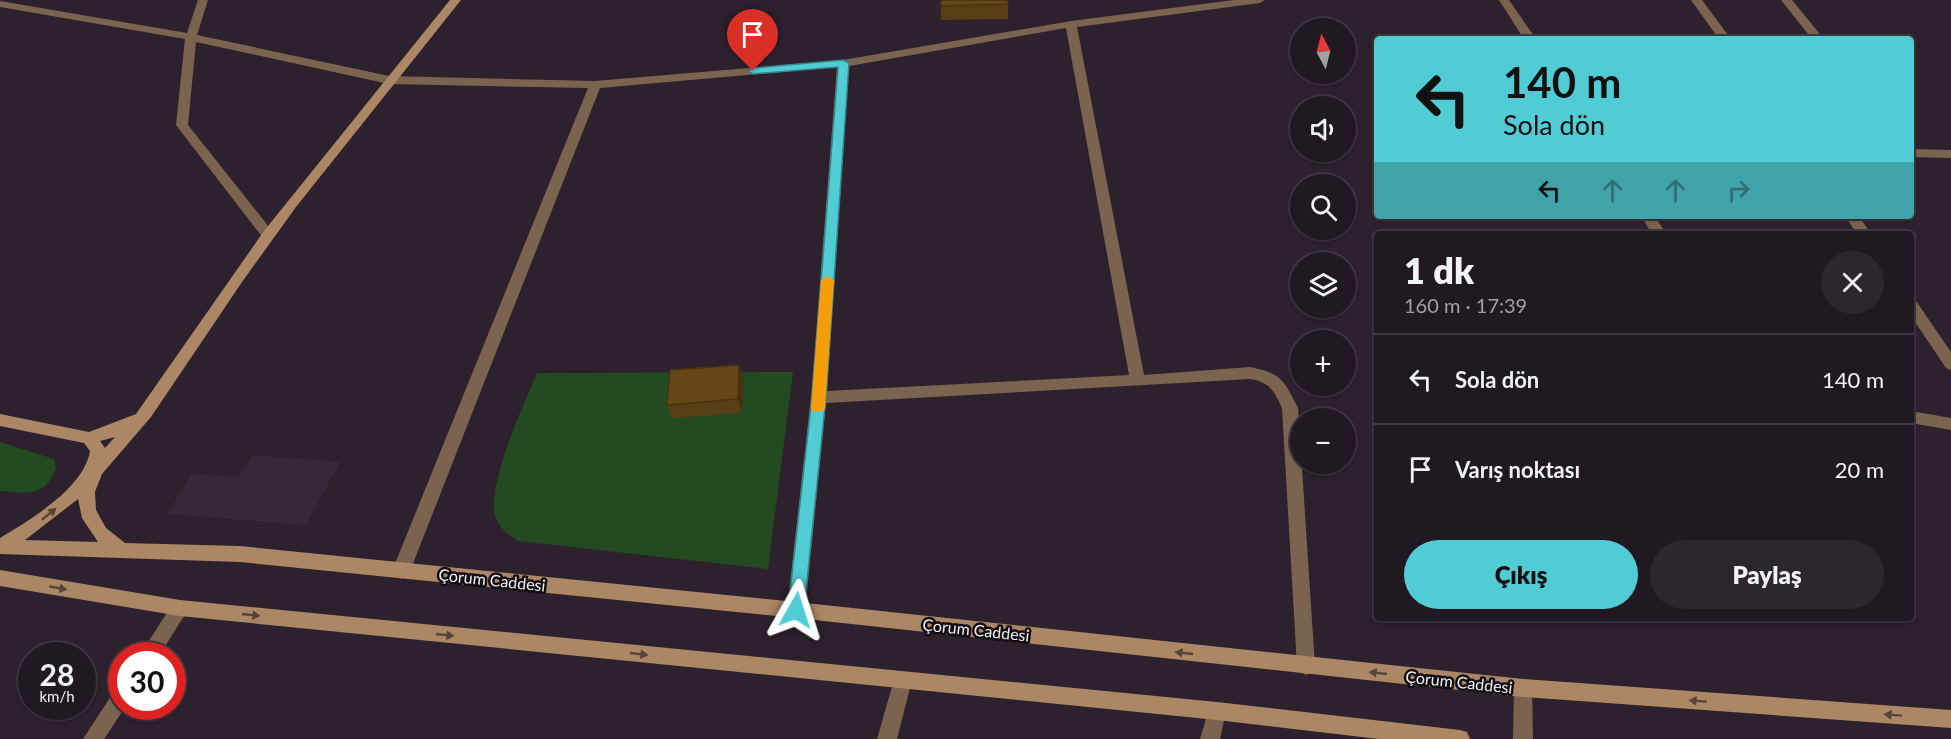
<!DOCTYPE html>
<html lang="tr">
<head>
<meta charset="utf-8">
<style>
	:root { --surface:#211922; --page:#2d262f; --text:#f1f3f6; --muted:#a2a0a5; --line:#3e3840; --accent:#51ccd5 }
	body { margin:0; font-family:Lato,sans-serif; background:var(--page); color:var(--text); height:100vh; display:flex; flex-direction:column; font-size:22px; white-space:nowrap }
	* { box-sizing:border-box; margin:0 }
	p { font-size:20px; color:var(--muted) }
	.icon { flex:none; width:33px; height:33px; fill:none; stroke:currentColor; stroke-width:2; stroke-linecap:round; stroke-linejoin:round }
	.map { position:relative; flex:1; overflow:hidden }
	.panel { position:absolute; left:1374px; top:231px; width:540px; height:390px; display:flex; flex-direction:column; background:var(--surface); border-radius:6px; box-shadow:0 2px 4px #0004,0 0 0 2px var(--line) }
	.panel>* { flex:none }
	.top-card { position:absolute; left:1374px; top:36px; width:540px; height:183px; border-radius:6px; box-shadow:0 2px 4px #0004,0 0 0 2px var(--line); background:#51ccd5; color:#111; overflow:hidden }
	.needle { width:39px; rotate:353deg }
	.controls { position:absolute; left:1290px; top:18px; display:grid; gap:12px }
	.controls a { display:grid; place-items:center; width:66px; height:66px; border-radius:50%; background:var(--surface); box-shadow:0 2px 4px #0004,0 0 0 2px var(--line); font-size:30px }
	.speed { position:absolute; left:18px; top:642px; display:flex; gap:12px; font-size:30px; font-weight:700; text-align:center }
	.speed>* { display:grid; place-content:center; width:78px; height:78px; border-radius:50%; background:var(--surface); box-shadow:0 2px 4px #0004,0 0 0 2px var(--line); line-height:1 }
	.speed small { font-size:15px; font-weight:400 }
	.speed .limit { border:9px solid #d22; background:#fff; color:#111 }
	.pin { position:absolute; display:grid; place-items:center; width:51px; height:51px; color:#fff; margin:-62px -26px; border-radius:50% 50% 50% 0; rotate:-45deg; box-shadow:0 0 6px #0007 }
	.pin .icon { rotate:45deg }
	.me { position:absolute; width:66px; margin:-33px; rotate:6deg; stroke-linejoin:round; filter:drop-shadow(0 0 4px #0008) }
	.turn { display:flex; align-items:center; gap:21px; height:126px; padding:0 30px; font-size:27px }
	.turn .icon { width:78px; height:78px; stroke-width:2.5 }
	.turn b { display:block; font-size:42px; line-height:51px }
	.lanes { display:flex; align-items:center; height:57px; padding:0 30px; background:#0003; justify-content:center; gap:30px; direction:ltr }
	.lanes .off { opacity:.35 }
	.round { display:grid; place-items:center; flex:none; width:63px; height:63px; border-radius:32px; background:var(--page) }
	.headline { display:flex; align-items:center; justify-content:space-between; height:102px; padding:0 30px }
	h1 { font-size:36px; font-weight:800; line-height:45px }
	.button { display:flex; gap:12px; margin-top:auto; padding:12px 30px }
	.button a { flex:1; height:69px; border-radius:36px; background:var(--accent); color:#111; font-size:24px; font-weight:800; line-height:69px; text-align:center }
	.button a+a { background:var(--page); color:var(--text) }
	ul { padding:0; list-style:none }
	li { display:flex; align-items:center; gap:18px; height:90px; padding:0 30px; border-top:2px solid var(--line) }
	li div { flex:1 }
	li b { display:block; font-size:22px }
	li em { font-style:normal }
	.map>svg:first-child { display:block }
	.built { fill:#372839 }
	.green { fill:#244a22 }
	.lines { fill:none; stroke-linecap:round; stroke-linejoin:round }
	.street { fill:#7b644f; fill-rule:evenodd }
	.secondary { fill:#ab8765; fill-rule:evenodd }
	.wall { fill:#593d15 }
	.shaded-wall { fill:#483211 }
	.building { fill:#674718; stroke:#483211; stroke-width:1.5 }
	.oneway { fill:#564337 }
	.route { fill:#51ccd5; stroke:#35858a; stroke-width:1.5 }
	.slow { fill:#f59e0b }
	.labels { text-anchor:middle; stroke-width:5; stroke-linejoin:round; paint-order:stroke }
	.street-label { font-size:16px; fill:#f6eef6; stroke:#110c12 }
</style>
</head>
<body>
<div class="map">
<svg width="1951" height="739" viewBox="0 0 1951 739">
	<rect width="100%" height="100%" fill="#2c212d"/>
	<!-- built -->
	<path class="built" d="M253 455 340 462 306 525 167 514 192 474 239 477Z"/>
	<!-- green -->
	<g class="green">
		<path d="M793 372 768 569 518 541C509 535 500 529 496 518 485 486 524 405 537 373Z"/>
		<path d="M0 442 54 459 56 468C45 498 27 493 0 491Z"/>
	</g>
	<g class="lines">
		<!-- street -->
		<g class="street">
			<path d="M198 0H208L197 35 389 76 595 81 843 60 1071 21 1234 0H1265L1260 3 1077 27 1144 375 1250 367C1282 373 1284 381 1298 408L1315 666 1312 672 1306 675 1300 672 1297 666 1282 408C1274 391 1270 382 1250 379L826 403 805 610 802 616 796 618 790 616 787 610 811 397 837 67 600 88 410 571 407 576 401 579 395 576 392 571 588 88 389 84 196 42 188 125 273 232 275 235 273 238H263L176 125 185 39 0 7V1L187 33ZM1066 28 1129 375 827 391 849 66Z"/>
			<path d="M1499 0H1509L1536 39H1524Z"/>
			<path d="M1691 0H1702L1731 39H1719Z"/>
			<path d="M1781 0H1792L1824 39H1812Z"/>
			<path d="M1911 149 1951 150V158L1911 157Z"/>
			<path d="M1641 216H1655L1666 234H1652Z"/>
			<path d="M1845 216H1859L1871 234H1857Z"/>
			<path d="M1911 300 1916 301 1951 352V370L1946 368 1911 316Z"/>
			<path d="M1911 411 1951 418V430L1911 423Z"/>
			<path d="M180 600 186 602 189 608 159 656H139L174 602Z"/>
			<path d="M903 671 910 674 912 680 897 739H877L894 680 896 674Z"/>
			<path d="M1523 679 1530 682 1532 688 1533 739H1513L1514 688 1516 682Z"/>
			<path d="M122 687V706H126L104 739H83L115 690Z"/>
			<path d="M1217 702 1224 705 1226 711 1220 739H1200L1210 705Z"/>
		</g>
		<!-- secondary -->
		<g class="secondary">
			<path d="M450 0H461L296 207 242 282 151 417 102 474 95 492 96 510 106 528 125 543 240 546 796 602 1523 679 1951 710V728L1523 697 796 618 240 562 0 554V538C30 520 84 488 90 451L84 443 0 426V414L89 432 136 414 264 231ZM115 437 105 448 100 441ZM78 499 82 518 98 542 25 540Z"/>
			<path d="M0 570 180 600 1217 702 1460 730 1467 732 1470 739H1379L1217 720 180 616 0 586Z"/>
		</g>
	</g>
	<!-- wall -->
	<g class="wall">
		<path d="M941 0 1008 4V19L941 20Z"/>
		<path d="M739 365 743 379 742 413 672 418 667 405Z"/>
	</g>
	<!-- shaded-wall -->
	<path class="shaded-wall" d="M739 365 743 379 742 413 738 399Z"/>
	<!-- building -->
	<g class="building">
		<path d="M941 0H1008V4L941 6Z"/>
		<path d="M739 365 738 399 667 405 670 370Z"/>
	</g>
	<!-- one-way arrows -->
	<defs><path id="oneway-solid" d="M-6-.8H1V-3.2L6.5 0L1 3.2V.8H-6Z" transform="scale(1.5)"/></defs>
	<g class="oneway">
		<use href="#oneway-solid" transform="translate(49 514) rotate(-39)"/>
		<use href="#oneway-solid" transform="translate(58 588) rotate(10)"/>
		<use href="#oneway-solid" transform="translate(251 615) rotate(6)"/>
		<use href="#oneway-solid" transform="translate(445 635) rotate(6)"/>
		<use href="#oneway-solid" transform="translate(1184 653) rotate(-174)"/>
		<use href="#oneway-solid" transform="translate(639 654) rotate(6)"/>
		<use href="#oneway-solid" transform="translate(1378 673) rotate(-174)"/>
		<use href="#oneway-solid" transform="translate(1698 701) rotate(-176)"/>
		<use href="#oneway-solid" transform="translate(1893 715) rotate(-176)"/>
	</g>
	<!-- route -->
	<path class="route" d="M843 60 849 63 826 397 804 610 801 615 796 617 790 615 788 610 812 397 838 67 753 74 748 71 753 68Z"/>
	<!-- slow -->
	<path class="slow" d="M828 276 834 280 825 408 823 412H813L811 408 821 280Z"/>
	<g class="labels">
		<!-- street labels -->
		<g class="street-label">
			<text transform="translate(492 580) rotate(6)" y="6">Çorum Caddesi</text>
			<text transform="translate(976 630) rotate(6)" y="6">Çorum Caddesi</text>
			<text transform="translate(1459 682) rotate(6)" y="6">Çorum Caddesi</text>
		</g>
	</g>
</svg>
<div class="controls">
<a><svg class="needle" viewBox="-14 -14 28 28"><path d="M0-13l5 13h-10z" fill="#e53935"/><path d="M0 13l5-13h-10z" fill="#a2a0a5"/></svg></a>
<a><svg class="icon" aria-label="sound" viewBox="0 0 24 24"><path d="M4 9h4l5-4v14l-5-4H4zM17 9q2 3 0 6"/></svg></a>
<a><svg class="icon" aria-label="search" viewBox="0 0 24 24"><circle cx="10" cy="10" r="6"/><path d="M15 15l6 6"/></svg></a>
<a><svg class="icon" aria-label="layers" viewBox="0 0 24 24"><path d="M12 4l9 5-9 5-9-5zM3 14l9 5 9-5"/></svg></a>
<a>+</a>
<a>−</a>
</div>
<div class="speed"><div>28<small>km/h</small></div><div class="limit">30</div></div>
<div class="pin" style="left:753px;top:71px;background:#d93025"><svg class="icon" aria-label="arrive" viewBox="0 0 24 24"><path d="M6 21V4h12l-3 4 3 4H6"/></svg></div>
<svg class="me" style="left:796px;top:610px" viewBox="-20 -20 40 40"><path d="M0-17L14 15 0 8-14 15z" fill="#51ccd5" stroke="#fff" stroke-width="4"/></svg>
<div class="top-card">
<div class="turn"><svg class="icon" aria-label="left" viewBox="0 0 24 24"><path d="M17 20v-9H6M10 6l-5 5 5 5"/></svg><div><b>140 m</b>Sola dön</div></div>
<div class="lanes"><svg class="icon" aria-label="left" viewBox="0 0 24 24"><path d="M17 20v-9H6M10 6l-5 5 5 5"/></svg><svg class="icon off" aria-label="ahead" viewBox="0 0 24 24"><path d="M12 20V5M6 11l6-6 6 6"/></svg><svg class="icon off" aria-label="ahead" viewBox="0 0 24 24"><path d="M12 20V5M6 11l6-6 6 6"/></svg><svg class="icon off" aria-label="right" viewBox="0 0 24 24"><path d="M7 20v-9h11M14 6l5 5-5 5"/></svg></div>
</div>
<section class="panel">
<div class="headline"><div><h1>1 dk</h1><p>160 m · 17:39</p></div><a class="round"><svg class="icon" aria-label="close" viewBox="0 0 24 24"><path d="M6 6l12 12M18 6L6 18"/></svg></a></div>
<ul>
<li><svg class="icon" aria-label="left" viewBox="0 0 24 24"><path d="M17 20v-9H6M10 6l-5 5 5 5"/></svg><div><b>Sola dön</b></div><em>140 m</em></li>
<li><svg class="icon" aria-label="arrive" viewBox="0 0 24 24"><path d="M6 21V4h12l-3 4 3 4H6"/></svg><div><b>Varış noktası</b></div><em>20 m</em></li>
</ul>
<div class="button"><a>Çıkış</a><a>Paylaş</a></div>
</section>
</div>
</body>
</html>
